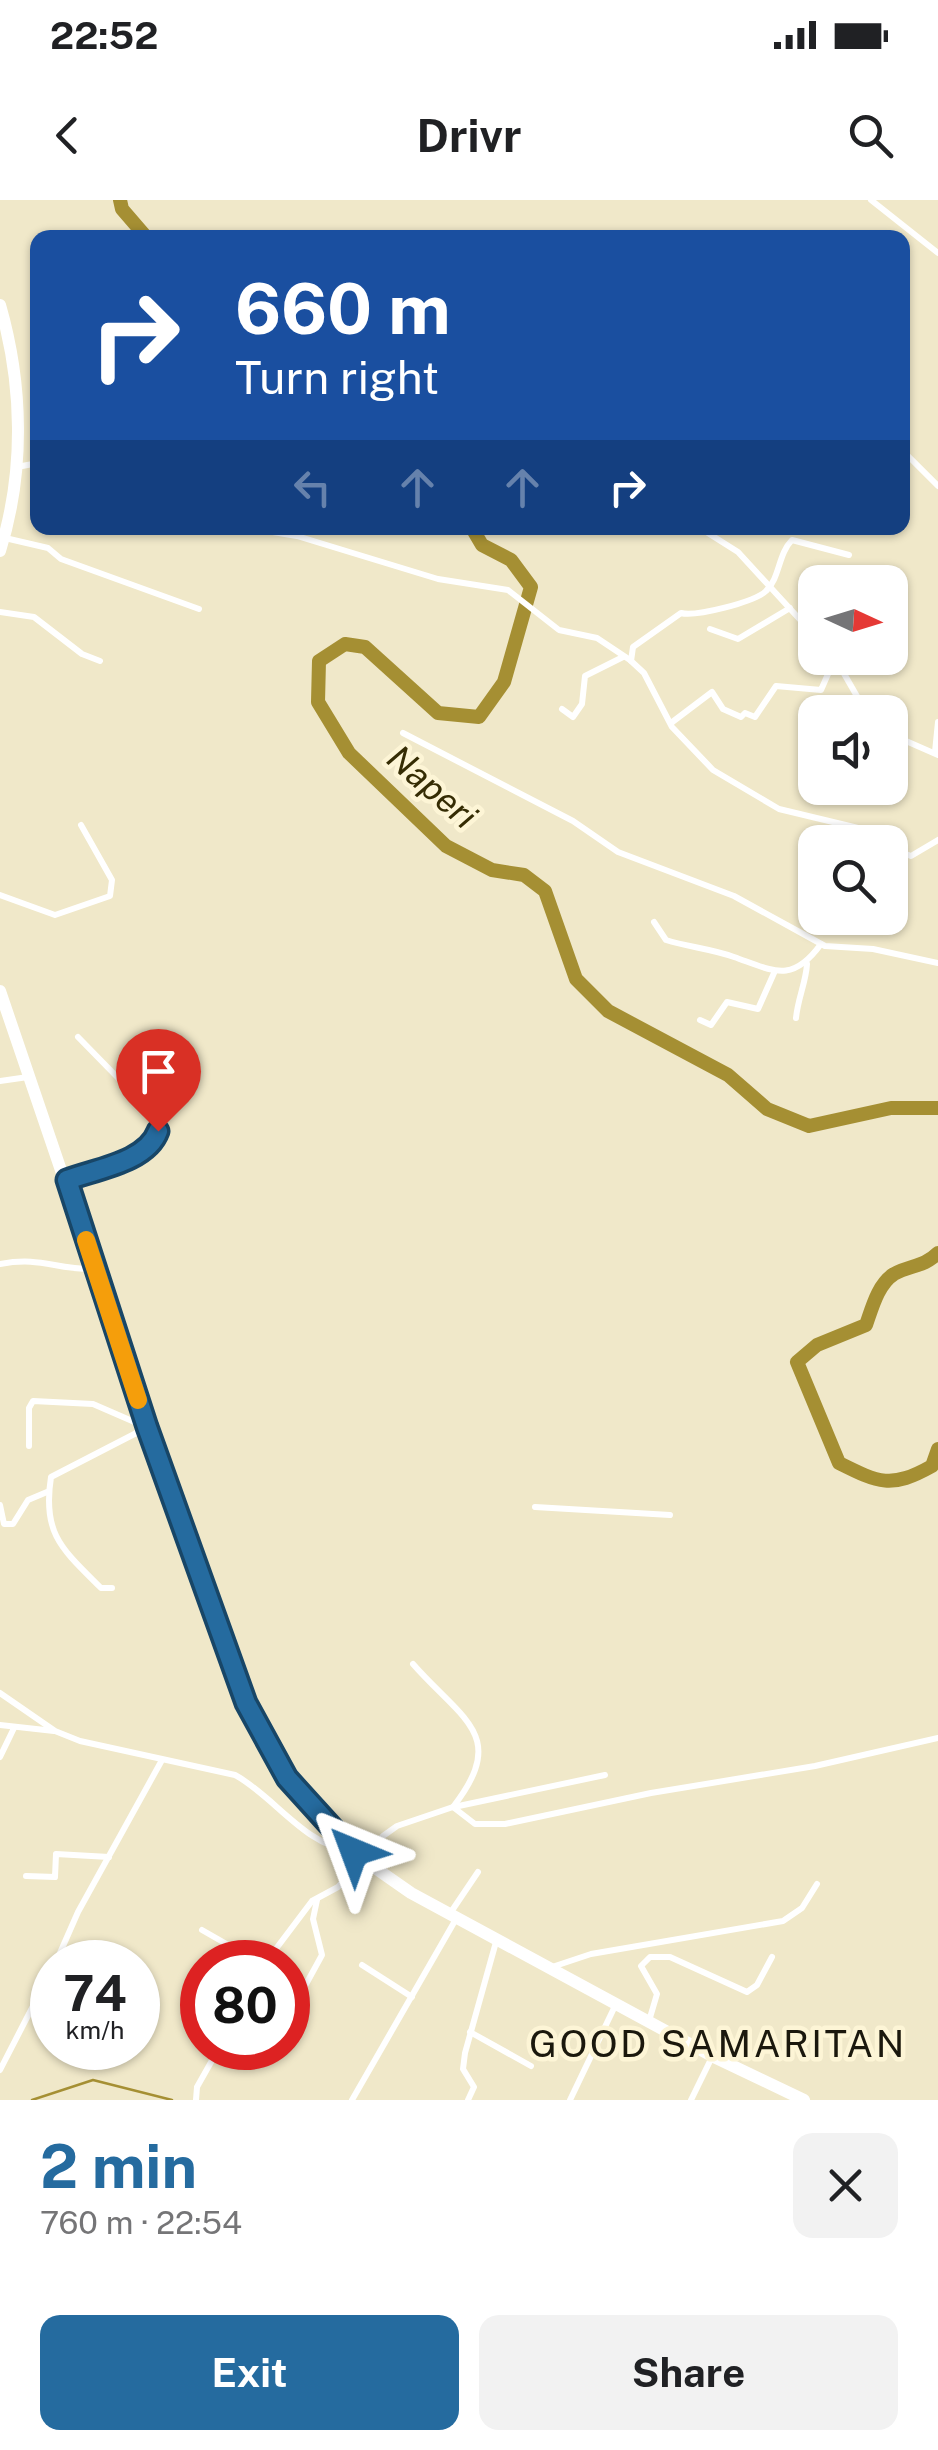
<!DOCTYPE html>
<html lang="en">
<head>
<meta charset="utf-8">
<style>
	:root { --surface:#fff; --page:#f2f2f2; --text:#202124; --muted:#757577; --accent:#256b9f }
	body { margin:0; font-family:"Public Sans",sans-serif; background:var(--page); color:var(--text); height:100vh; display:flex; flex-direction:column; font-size:38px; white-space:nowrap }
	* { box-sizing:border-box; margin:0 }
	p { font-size:32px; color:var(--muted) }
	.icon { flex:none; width:55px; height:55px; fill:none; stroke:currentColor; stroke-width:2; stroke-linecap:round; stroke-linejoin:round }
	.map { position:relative; height:1900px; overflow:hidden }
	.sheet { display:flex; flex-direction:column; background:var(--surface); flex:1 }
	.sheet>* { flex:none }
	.banner { position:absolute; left:30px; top:30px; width:880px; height:305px; border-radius:20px; box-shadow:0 2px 8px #0004; background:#1a4fa0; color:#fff; overflow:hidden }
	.needle { width:65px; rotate:94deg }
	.buttons { position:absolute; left:798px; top:365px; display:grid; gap:20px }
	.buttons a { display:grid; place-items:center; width:110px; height:110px; border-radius:20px; background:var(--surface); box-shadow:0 2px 8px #0004; font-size:50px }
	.speed { position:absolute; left:30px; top:1740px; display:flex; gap:20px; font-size:50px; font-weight:700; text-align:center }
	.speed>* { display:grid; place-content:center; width:130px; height:130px; border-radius:50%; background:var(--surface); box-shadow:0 2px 8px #0004; line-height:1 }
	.speed small { font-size:25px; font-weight:400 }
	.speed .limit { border:15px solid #d22; background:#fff; color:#111 }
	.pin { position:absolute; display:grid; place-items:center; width:85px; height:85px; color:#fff; margin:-102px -42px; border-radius:50% 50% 50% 0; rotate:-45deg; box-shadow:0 0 10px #0007 }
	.pin .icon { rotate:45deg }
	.me { position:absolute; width:110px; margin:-55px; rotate:316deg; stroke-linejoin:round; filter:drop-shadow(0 0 8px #0008) }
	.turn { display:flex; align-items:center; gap:35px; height:210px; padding:0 40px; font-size:45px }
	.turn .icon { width:130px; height:130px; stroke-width:2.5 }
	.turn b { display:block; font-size:70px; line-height:85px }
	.lanes { display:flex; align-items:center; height:95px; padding:0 40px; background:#0003; justify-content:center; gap:50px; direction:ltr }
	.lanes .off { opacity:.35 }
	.round { display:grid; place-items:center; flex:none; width:105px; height:105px; border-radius:20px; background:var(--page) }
	.overview { display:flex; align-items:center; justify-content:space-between; height:170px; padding:0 40px }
	h1 { font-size:60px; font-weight:700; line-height:75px; color:var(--accent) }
	.button { display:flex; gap:20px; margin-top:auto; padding:20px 40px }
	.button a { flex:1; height:115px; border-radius:20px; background:var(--accent); color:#fff; font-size:40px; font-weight:700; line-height:115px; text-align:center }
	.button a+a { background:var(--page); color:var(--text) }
	.status { display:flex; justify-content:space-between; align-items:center; height:70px; padding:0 50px; background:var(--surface); direction:ltr }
	.status svg { height:28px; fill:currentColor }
	header { display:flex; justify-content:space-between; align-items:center; height:130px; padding:0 40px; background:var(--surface); font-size:45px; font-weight:700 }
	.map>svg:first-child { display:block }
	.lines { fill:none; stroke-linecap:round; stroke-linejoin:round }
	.stream { stroke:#a58f33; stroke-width:2.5 }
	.river { stroke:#a58f33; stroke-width:14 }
	.street { stroke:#fff; stroke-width:6 }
	.highway { stroke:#fff; stroke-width:12 }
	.route-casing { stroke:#184667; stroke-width:25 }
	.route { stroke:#256b9f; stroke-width:18 }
	.slow { stroke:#f59e0b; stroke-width:18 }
	.labels { text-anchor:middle; stroke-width:9; stroke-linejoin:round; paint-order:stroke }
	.water-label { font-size:35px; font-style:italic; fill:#352c03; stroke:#fdf5d6 }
	.quarter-label { font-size:38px; letter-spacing:2.5px; fill:#1b180d; stroke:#fdf5d6 }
</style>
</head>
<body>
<div class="status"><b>22:52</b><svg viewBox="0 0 49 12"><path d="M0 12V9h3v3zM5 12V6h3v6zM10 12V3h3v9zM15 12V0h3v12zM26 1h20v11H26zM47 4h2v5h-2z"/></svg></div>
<header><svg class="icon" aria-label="back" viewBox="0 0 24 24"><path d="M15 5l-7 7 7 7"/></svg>Drivr<svg class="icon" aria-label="search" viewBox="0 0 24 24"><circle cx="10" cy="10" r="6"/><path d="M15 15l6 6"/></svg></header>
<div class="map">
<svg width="938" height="1900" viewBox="0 0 938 1900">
	<rect width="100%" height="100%" fill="#f0e8c9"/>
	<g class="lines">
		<!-- stream -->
		<path class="stream" d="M32 1900 93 1880 172 1900"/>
		<!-- river -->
		<g class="river">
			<path d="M120 0 122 9 147 38"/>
			<path d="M472 328 482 345 511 360 531 387 504 482 479 517 438 513 365 447 345 444 319 461 318 502 349 553 446 646 492 670 524 675 545 691 576 779 608 811 728 875 767 909 809 926 891 908H938"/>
			<path d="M938 1053C924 1067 910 1065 894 1074 878 1084 872 1108 866 1125L817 1145 797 1162 839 1263C879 1283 891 1289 932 1266L938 1249"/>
		</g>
		<!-- street -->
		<g class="street">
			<path d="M871 0 938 53"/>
			<path d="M902 250 938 286"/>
			<path d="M17 267 38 263"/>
			<path d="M248 328 297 336 438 379 508 390 559 430 597 438 630 460 644 473 672 527 713 570 779 609 858 628 882 642"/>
			<path d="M700 328 738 352 815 436"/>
			<path d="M5 338 48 348 61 359 199 409"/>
			<path d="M0 412 34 417 82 454 100 461"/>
			<path d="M710 429 738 439 790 408"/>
			<path d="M835 458 858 498 872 512"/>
			<path d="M631 461 633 447 681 413C695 417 755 402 766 391 780 378 778 354 792 340L849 355"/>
			<path d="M562 509 573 517 582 504 585 476 623 457"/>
			<path d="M671 523 712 492 723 509 741 517 745 513 755 517 776 486 821 490 835 458"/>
			<path d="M403 533 573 621 618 652 734 696 825 746 873 749 938 763"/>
			<path d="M890 534 938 555"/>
			<path d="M935 552 938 522"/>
			<path d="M890 648 911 656 938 640"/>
			<path d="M0 695 55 715 110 696 112 680 81 625"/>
			<path d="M654 722 666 740C688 747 712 749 734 757 774 771 792 784 821 744"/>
			<path d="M796 818C798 798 806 782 807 764"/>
			<path d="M700 820 711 825 727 802 758 809 774 773"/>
			<path d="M0 881 28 877"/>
			<path d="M67 980C88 972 157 956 158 931 158 918 151 904 152 890L122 882 78 837"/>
			<path d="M0 1064C42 1056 55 1070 95 1069"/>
			<path d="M29 1246V1208L33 1201 93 1204 146 1227"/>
			<path d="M0 1305 4 1324H13L28 1300 47 1292"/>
			<path d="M535 1307 670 1315"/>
			<path d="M112 1388H101C62 1349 42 1334 51 1277L146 1228"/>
			<path d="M413 1464C462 1520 509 1535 453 1607"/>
			<path d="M0 1493 55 1531 80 1541 235 1575C274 1596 304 1645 351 1651"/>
			<path d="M0 1525 54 1531"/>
			<path d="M0 1557 14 1528"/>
			<path d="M454 1607 605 1575"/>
			<path d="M26 1676 55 1677 56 1654 109 1657"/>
			<path d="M451 1712 478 1672"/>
			<path d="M202 1730 258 1762"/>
			<path d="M56 1762 78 1712 162 1560"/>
			<path d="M266 1762 312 1701 338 1687 383 1636 397 1626 453 1607 475 1624H505L651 1593 815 1566 938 1538"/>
			<path d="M362 1765 412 1797"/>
			<path d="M549 1768 591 1754 783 1721 802 1708 817 1684"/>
			<path d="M299 1797 322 1755 313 1719 317 1700"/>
			<path d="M649 1821 657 1794 641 1766 650 1757H670L747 1792 757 1785 772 1757"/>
			<path d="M470 1832 531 1866"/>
			<path d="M0 1870 52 1769"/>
			<path d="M196 1900 197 1887 219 1848"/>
			<path d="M352 1900 456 1719"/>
			<path d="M468 1900 474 1887 463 1869 465 1853 496 1742"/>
			<path d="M570 1900 615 1806"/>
			<path d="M691 1900 712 1857"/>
		</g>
		<!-- highway -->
		<g class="highway">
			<path d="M0 105C23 185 25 271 0 351"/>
			<path d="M0 791 201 1382 246 1503 287 1578 358 1656 411 1693 712 1856 804 1900"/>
		</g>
	</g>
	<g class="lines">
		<defs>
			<path id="route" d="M158 931C147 962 96 969 67 980L147 1227 246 1503 287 1578 354 1652"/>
		</defs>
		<!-- route casing -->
		<use href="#route" class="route-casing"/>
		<!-- route -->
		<use href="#route" class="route"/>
		<!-- slow -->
		<path class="slow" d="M86 1040 138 1200"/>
	</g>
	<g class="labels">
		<!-- water labels -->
		<g class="water-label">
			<text transform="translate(432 587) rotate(41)" y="12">Naperi</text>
		</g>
		<!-- quarter labels -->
		<g class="quarter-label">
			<text x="718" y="1857">GOOD SAMARITAN</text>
		</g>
	</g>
</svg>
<div class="buttons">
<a><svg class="needle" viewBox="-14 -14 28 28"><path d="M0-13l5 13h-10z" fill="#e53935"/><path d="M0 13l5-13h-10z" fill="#757577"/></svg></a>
<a><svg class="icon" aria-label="sound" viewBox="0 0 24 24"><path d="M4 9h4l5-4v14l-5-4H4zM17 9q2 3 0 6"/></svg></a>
<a><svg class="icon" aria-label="search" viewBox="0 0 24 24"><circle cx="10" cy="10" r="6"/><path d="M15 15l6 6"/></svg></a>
</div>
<div class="speed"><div>74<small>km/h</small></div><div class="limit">80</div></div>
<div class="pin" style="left:158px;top:931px;background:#d93025"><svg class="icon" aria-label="arrive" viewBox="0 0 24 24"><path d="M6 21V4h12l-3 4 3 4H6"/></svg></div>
<svg class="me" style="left:354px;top:1652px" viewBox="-20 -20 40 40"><path d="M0-17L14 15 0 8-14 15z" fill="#256b9f" stroke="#fff" stroke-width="4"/></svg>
<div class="banner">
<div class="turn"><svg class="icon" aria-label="right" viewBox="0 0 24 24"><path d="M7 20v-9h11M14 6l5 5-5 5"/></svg><div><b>660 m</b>Turn right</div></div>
<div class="lanes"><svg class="icon off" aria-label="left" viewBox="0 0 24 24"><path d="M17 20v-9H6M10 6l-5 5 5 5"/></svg><svg class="icon off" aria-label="ahead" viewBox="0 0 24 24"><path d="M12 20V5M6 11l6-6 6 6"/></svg><svg class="icon off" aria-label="ahead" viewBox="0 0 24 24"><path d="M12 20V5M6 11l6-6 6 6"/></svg><svg class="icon" aria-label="right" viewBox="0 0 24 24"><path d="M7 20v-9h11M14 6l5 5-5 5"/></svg></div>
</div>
</div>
<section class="sheet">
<div class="overview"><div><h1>2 min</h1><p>760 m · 22:54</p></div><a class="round"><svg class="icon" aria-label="close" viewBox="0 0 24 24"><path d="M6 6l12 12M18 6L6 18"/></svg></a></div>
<div class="button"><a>Exit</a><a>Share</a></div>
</section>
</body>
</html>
